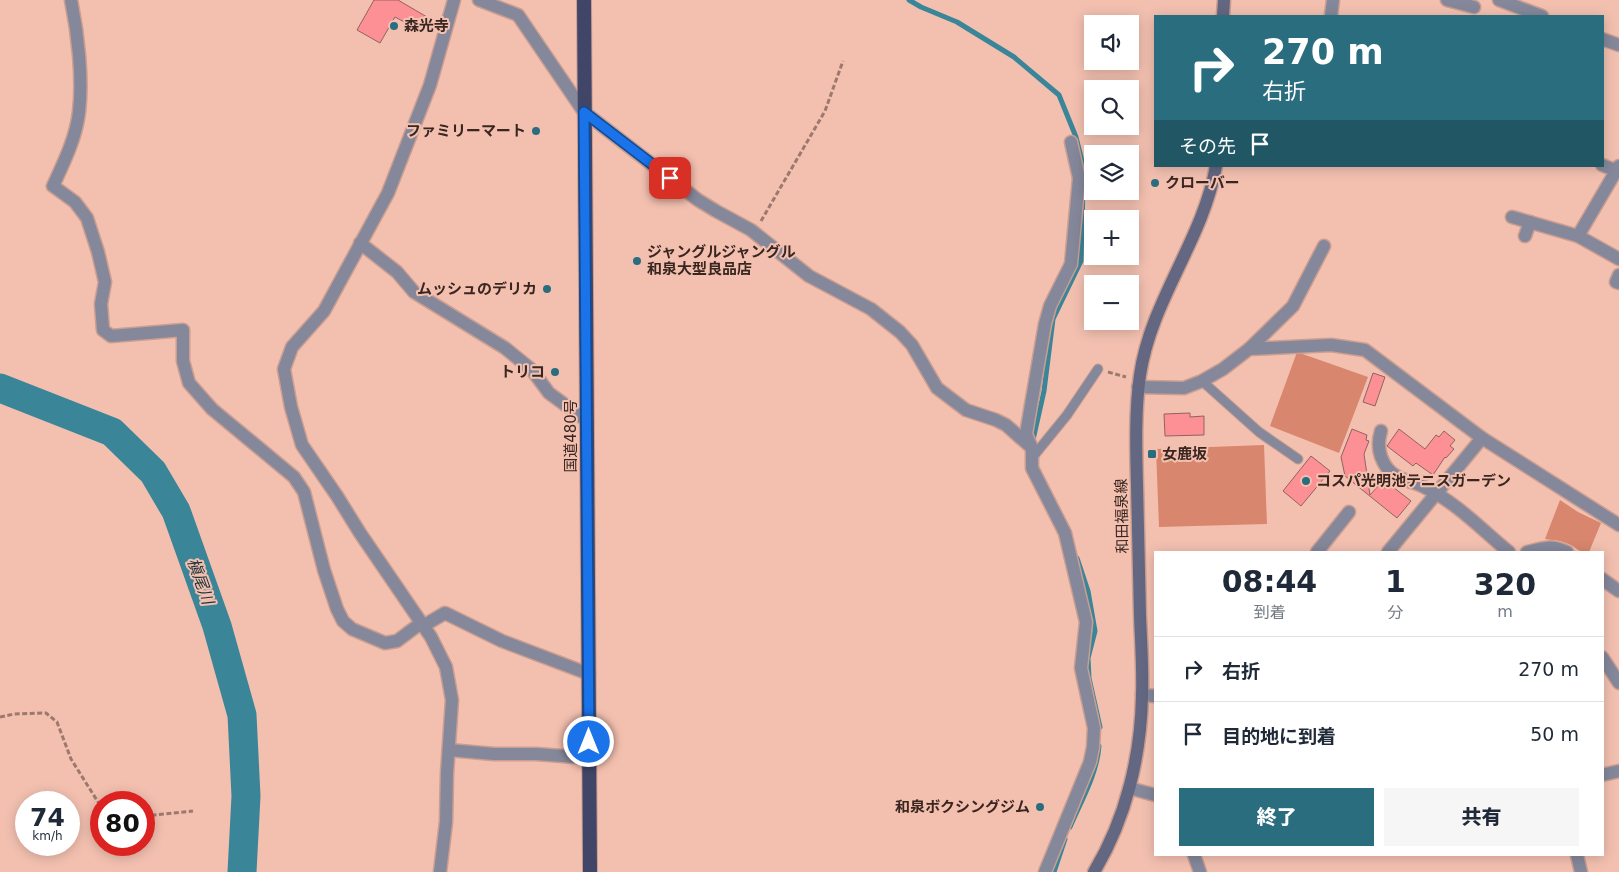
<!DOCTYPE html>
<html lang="ja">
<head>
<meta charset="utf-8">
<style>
	:root { --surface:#fff; --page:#f6f6f7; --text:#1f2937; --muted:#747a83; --line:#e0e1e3; --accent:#2a6d7f }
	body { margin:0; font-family:"DejaVu Sans","Noto Sans JP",sans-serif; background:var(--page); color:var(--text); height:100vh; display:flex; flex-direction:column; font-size:19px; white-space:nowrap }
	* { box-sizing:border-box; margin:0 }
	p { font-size:16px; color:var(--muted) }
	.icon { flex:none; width:28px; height:28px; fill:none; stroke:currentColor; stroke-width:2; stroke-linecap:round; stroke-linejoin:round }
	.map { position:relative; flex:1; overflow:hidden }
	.drawer { position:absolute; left:1154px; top:551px; width:450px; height:305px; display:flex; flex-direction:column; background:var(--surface); border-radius:0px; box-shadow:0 2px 12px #0003 }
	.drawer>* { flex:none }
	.hud { position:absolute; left:1154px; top:15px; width:450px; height:152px; border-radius:0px; box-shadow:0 2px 12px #0003; background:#2a6d7f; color:#fff; overflow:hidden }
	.fabs { position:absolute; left:1084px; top:15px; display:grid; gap:10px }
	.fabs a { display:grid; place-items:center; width:55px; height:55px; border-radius:0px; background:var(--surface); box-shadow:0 2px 12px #0003; font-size:25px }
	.speed { position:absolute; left:15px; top:791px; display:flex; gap:10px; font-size:25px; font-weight:700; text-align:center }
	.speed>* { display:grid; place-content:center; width:65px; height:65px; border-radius:50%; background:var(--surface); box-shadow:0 2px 12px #0003; line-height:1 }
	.speed small { font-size:12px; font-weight:400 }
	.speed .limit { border:8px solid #d22; background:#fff; color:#111 }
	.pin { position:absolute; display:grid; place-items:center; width:42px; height:42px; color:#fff; margin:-21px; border-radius:10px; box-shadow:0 2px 8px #0006 }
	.me { position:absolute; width:55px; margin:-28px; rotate:0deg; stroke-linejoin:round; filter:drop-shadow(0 0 4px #0008) }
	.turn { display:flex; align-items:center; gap:18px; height:105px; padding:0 25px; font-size:22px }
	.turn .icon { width:65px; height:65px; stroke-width:2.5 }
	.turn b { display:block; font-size:35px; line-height:42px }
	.then { display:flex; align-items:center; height:48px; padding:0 25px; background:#0003; gap:10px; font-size:19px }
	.eta { display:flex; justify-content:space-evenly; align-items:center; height:85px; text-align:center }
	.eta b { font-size:30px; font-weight:800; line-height:35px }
	.action { display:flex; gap:10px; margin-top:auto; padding:10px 25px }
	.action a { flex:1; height:58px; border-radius:0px; background:var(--accent); color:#fff; font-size:20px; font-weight:800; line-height:58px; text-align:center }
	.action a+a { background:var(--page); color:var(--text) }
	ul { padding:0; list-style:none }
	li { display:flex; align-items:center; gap:15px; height:65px; padding:0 25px; border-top:1px solid var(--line) }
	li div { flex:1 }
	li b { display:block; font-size:19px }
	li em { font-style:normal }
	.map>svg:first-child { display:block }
	.green { fill:#d8866d }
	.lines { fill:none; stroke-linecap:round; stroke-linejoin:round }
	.stream { stroke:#3b8599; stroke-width:5 }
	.river { stroke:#3b8599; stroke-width:29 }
	.building { fill:#fd9095; stroke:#916263 }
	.service-casing { stroke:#ca9e90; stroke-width:11 }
	.minor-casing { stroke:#ca9e90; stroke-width:15 }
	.secondary-casing { stroke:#ca9e90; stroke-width:15 }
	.trunk-casing { stroke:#ca9e90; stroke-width:16 }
	.path { stroke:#9d786d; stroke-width:3; stroke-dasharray:5 2.5; stroke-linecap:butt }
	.service { stroke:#85889b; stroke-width:9 }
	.minor { stroke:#85889b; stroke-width:12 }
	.secondary { stroke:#636782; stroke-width:12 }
	.trunk { stroke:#414668; stroke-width:14 }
	.route-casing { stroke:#114b97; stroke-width:12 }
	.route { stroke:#1a73e8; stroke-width:9 }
	.poi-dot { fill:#2a6d7f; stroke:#f3c0b0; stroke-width:2 }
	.labels { text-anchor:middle; stroke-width:4; stroke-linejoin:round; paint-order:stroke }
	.poi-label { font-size:15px; font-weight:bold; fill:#3a2620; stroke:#f3c0b0; text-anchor:start }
	.street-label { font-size:15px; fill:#3a2620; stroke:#f3c0b0 }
	.water-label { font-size:16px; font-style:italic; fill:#1b333a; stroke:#f3c0b0 }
</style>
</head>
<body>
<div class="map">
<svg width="1619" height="872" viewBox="0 0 1619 872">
	<rect width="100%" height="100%" fill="#f3c0b0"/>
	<!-- green -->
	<g class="green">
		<path d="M1297 352 1368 377 1339 453 1270 426Z"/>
		<path d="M1264 445 1267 524 1159 527 1156 449Z"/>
		<path d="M1560 500 1578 512 1601 523 1589 552C1577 553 1576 546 1566 543 1559 540 1552 540 1545 539Z"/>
	</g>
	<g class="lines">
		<!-- stream -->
		<g class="stream">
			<path d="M909 0 921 7 957 22 1014 57 1059 95 1076 137 1083 165V173"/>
			<path d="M1033 440 1044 391 1053 319 1081 261 1083 189"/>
			<path d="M1077 558 1088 591 1095 631 1088 658 1089 678 1100 727"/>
			<path d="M1070 827C1081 801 1097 774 1099 746"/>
			<path d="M1054 872 1065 839"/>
		</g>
		<!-- river -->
		<path class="river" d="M0 388 112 432 153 472 176 511 217 626 242 715 246 796 242 872"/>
	</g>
	<!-- building -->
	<g class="building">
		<path d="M374 0H398L427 17 419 30 395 17 380 43 357 30Z"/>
		<path d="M1373 373 1385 377 1375 406 1363 402Z"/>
		<path d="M1190 413V417L1204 416V435L1165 436 1164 414Z"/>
		<path d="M1352 429 1367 435 1366 440 1369 441 1364 454 1370 495 1380 484 1386 489 1389 484 1411 501 1397 518 1345 476 1341 457Z"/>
		<path d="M1399 429 1425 449 1436 435 1439 437 1444 431 1455 440 1450 446 1454 449 1446 458 1445 457 1433 475 1416 463 1413 466 1387 446Z"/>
		<path d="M1311 456 1330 471 1301 506 1283 491Z"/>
	</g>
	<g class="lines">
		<defs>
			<g id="service">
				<path d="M1202 381 1259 432 1298 459"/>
				<path d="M1032 458 1067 415 1098 369"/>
			</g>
			<g id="minor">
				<path d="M71 0C78 34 83 78 79 112 76 138 64 162 53 186L75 202 87 218 98 252 105 282 101 304 103 330 111 336 183 330V361L189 383 212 409 294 477 304 492 324 570 337 609 343 621 352 629 385 643 397 641 421 623"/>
				<path d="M479 0 518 15 584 112 698 200 716 211 751 230 809 276 871 309 900 332 912 345 937 388 966 410 996 420 1006 425 1032 448V468L1065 533 1086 622 1081 668 1094 728 1093 747 1090 762 1045 872"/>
				<path d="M1447 0 1474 7"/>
				<path d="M1499 0 1542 16"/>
				<path d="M1331 16 1333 0"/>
				<path d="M1602 39 1619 45"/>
				<path d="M1602 165 1617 171"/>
				<path d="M1512 217 1578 236 1619 259"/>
				<path d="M1525 236 1530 222"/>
				<path d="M1578 236 1619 166"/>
				<path d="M360 243 397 272 414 292 505 348 532 370 549 393 587 421"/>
				<path d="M1619 275 1616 282 1619 283"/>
				<path d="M1249 349 1293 306 1324 246"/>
				<path d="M1138 387 1184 388 1202 381 1223 369 1249 349 1331 345 1365 350 1482 438 1619 525"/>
				<path d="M1381 431C1377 444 1379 457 1387 468 1397 481 1411 480 1424 487 1456 502 1482 530 1509 552"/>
				<path d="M1031 446 1026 434 1045 324 1050 306 1071 264 1079 178 1071 142"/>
				<path d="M1317 552 1349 512"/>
				<path d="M1388 552 1482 438"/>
				<path d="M1527 552C1545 548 1550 544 1567 552"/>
				<path d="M1602 579 1619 591"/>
				<path d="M423 626 445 613 502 641 589 674"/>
				<path d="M1602 657 1619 683"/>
				<path d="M1142 695 1155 696"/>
				<path d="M449 750 494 754H536L589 758"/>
				<path d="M1602 775 1619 771"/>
				<path d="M1129 788 1155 795"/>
				<path d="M1194 855 1200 872"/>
				<path d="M1577 855 1581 872"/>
				<path d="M440 872 446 822 447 773 452 700 446 667 431 637 360 533 337 496 302 445 291 407 284 369 292 347 324 311 388 193 430 85 454 0"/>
			</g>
			<g id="secondary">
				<path d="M1223 16 1224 0"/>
				<path d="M1094 872C1126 819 1141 756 1142 695 1143 669 1141 642 1140 616 1139 572 1138 528 1137 484 1136 448 1135 410 1140 375 1151 300 1203 240 1216 166"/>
			</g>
			<path id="trunk" d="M584 0 590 872"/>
		</defs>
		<!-- service casing -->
		<use href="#service" class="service-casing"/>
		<!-- minor casing -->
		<use href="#minor" class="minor-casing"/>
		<!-- secondary casing -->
		<use href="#secondary" class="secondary-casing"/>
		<!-- trunk casing -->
		<use href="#trunk" class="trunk-casing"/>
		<!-- path -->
		<g class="path">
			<path d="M761 221 825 111 843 61"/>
			<path d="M1108 372 1126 377"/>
			<path d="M0 717 14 714 46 713 57 722 71 759 98 802 101 804"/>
			<path d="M144 816 193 811"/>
		</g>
		<!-- service -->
		<use href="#service" class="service"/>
		<!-- minor -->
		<use href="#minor" class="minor"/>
		<!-- secondary -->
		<use href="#secondary" class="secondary"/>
		<!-- trunk -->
		<use href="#trunk" class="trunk"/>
	</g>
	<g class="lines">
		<defs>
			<path id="route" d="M589 742 584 112 670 178"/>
		</defs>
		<!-- route casing -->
		<use href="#route" class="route-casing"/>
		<!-- route -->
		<use href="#route" class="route"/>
	</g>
	<!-- markers -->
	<g class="poi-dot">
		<circle cx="394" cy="26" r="5"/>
		<circle cx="536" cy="131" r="5"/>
		<circle cx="1155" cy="183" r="5"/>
		<circle cx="637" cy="261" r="5"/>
		<circle cx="547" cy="289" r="5"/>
		<circle cx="555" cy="372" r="5"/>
		<rect x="1147" y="449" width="10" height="10" rx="2.5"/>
		<circle cx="1306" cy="481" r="5"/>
		<circle cx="1040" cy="807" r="5"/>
	</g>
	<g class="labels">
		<!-- poi labels -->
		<g class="poi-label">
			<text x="404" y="31">森光寺</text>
			<text x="526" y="136" text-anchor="end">ファミリーマート</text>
			<text x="1165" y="188">クローバー</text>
			<text x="647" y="257">ジャングルジャングル<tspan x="647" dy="17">和泉大型良品店</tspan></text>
			<text x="537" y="294" text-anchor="end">ムッシュのデリカ</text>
			<text x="545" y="377" text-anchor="end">トリコ</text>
			<text x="1162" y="459">女鹿坂</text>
			<text x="1316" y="486">コスパ光明池テニスガーデン</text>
			<text x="1030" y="812" text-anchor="end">和泉ボクシングジム</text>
		</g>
		<!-- street labels -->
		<g class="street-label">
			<text transform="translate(571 436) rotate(-90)" y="5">国道480号</text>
			<text transform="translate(1122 516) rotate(-91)" y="5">和田福泉線</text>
		</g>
		<!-- water labels -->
		<g class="water-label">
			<text transform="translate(201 581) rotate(70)" y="6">槇尾川</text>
		</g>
	</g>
</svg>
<div class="fabs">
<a><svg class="icon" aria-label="sound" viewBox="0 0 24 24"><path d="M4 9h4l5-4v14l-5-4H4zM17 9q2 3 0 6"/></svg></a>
<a><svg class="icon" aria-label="search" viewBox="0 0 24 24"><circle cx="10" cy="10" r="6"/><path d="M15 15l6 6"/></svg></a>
<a><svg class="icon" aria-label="layers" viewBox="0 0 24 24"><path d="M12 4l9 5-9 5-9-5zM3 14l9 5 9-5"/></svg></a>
<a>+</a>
<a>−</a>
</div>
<div class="speed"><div>74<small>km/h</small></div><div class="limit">80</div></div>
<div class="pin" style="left:670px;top:178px;background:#d93025"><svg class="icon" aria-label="arrive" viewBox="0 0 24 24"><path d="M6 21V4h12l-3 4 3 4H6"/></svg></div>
<svg class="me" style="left:589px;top:742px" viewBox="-20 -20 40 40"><circle r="17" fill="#1a73e8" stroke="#fff" stroke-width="3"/><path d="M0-11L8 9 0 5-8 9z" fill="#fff"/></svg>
<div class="hud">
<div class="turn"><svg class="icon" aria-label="right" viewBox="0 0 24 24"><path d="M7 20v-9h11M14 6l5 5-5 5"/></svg><div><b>270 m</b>右折</div></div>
<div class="then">その先<svg class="icon" aria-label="arrive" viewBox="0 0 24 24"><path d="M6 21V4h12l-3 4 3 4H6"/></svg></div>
</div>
<section class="drawer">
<div class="eta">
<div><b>08:44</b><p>到着</p></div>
<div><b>1</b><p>分</p></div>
<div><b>320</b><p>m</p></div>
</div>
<ul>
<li><svg class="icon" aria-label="right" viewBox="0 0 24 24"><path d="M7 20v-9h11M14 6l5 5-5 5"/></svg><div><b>右折</b></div><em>270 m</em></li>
<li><svg class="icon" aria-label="arrive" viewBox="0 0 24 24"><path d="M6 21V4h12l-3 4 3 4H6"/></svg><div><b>目的地に到着</b></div><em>50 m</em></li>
</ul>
<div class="action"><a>終了</a><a>共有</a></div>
</section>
</div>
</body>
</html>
